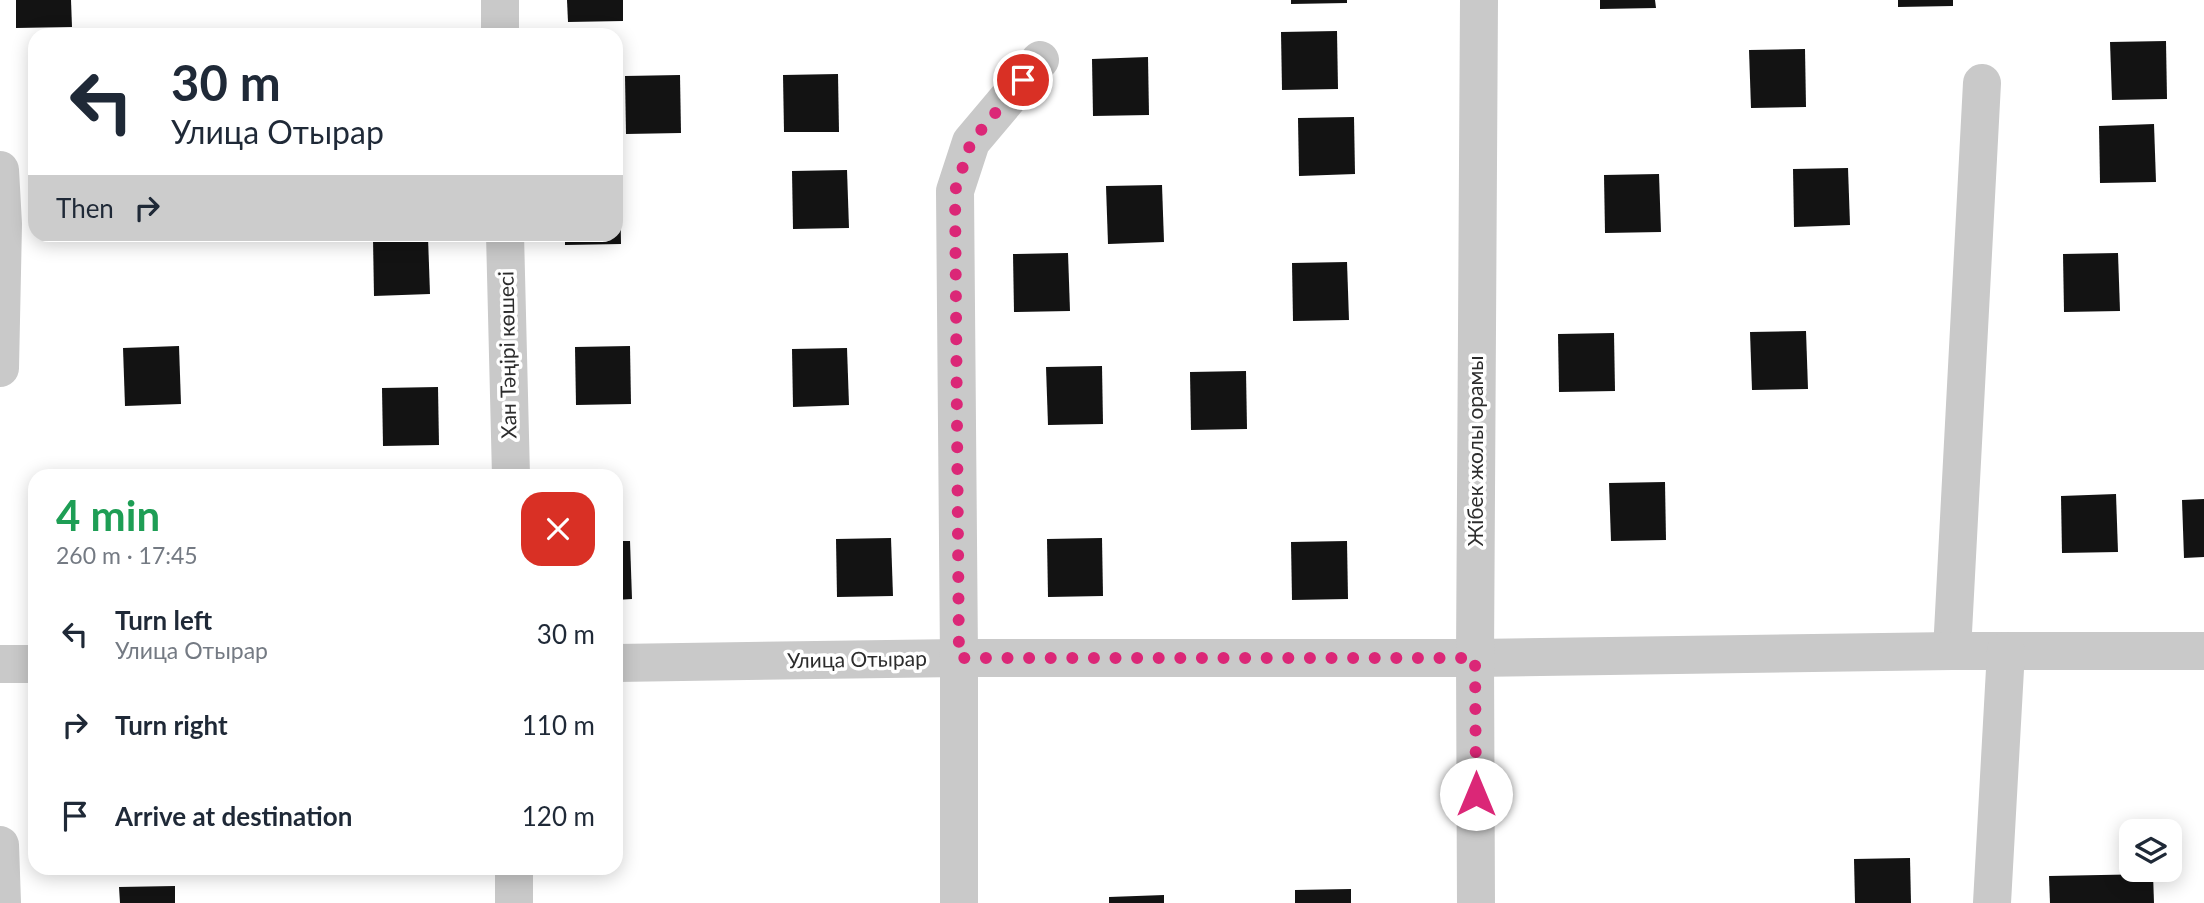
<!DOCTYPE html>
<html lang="en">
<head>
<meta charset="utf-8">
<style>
	:root { --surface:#fff; --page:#f2f2f3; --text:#1f2937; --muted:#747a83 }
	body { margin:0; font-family:Lato,sans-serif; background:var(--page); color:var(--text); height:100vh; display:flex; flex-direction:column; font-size:26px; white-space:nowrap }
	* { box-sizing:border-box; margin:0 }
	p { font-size:23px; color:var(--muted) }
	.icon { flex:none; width:38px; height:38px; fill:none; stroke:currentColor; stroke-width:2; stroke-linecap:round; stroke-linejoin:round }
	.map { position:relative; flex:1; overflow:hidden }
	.drawer { position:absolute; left:28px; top:469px; width:595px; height:406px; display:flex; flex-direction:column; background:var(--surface); border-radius:21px; box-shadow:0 4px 18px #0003 }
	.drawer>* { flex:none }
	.guide { position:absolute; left:28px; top:28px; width:595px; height:214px; border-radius:21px; box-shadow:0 4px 18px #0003; background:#fff; color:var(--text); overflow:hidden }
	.fabs { position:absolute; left:2119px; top:819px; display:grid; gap:14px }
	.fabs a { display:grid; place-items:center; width:63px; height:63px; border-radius:14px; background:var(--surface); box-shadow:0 4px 18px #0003; font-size:35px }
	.pin { position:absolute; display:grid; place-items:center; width:60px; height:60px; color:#fff; margin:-30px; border:4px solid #fff; border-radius:50%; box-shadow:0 2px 7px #0007 }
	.me { position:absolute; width:77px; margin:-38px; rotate:0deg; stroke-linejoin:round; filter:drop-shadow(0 0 5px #0008) }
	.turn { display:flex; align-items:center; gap:24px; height:147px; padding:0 28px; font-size:32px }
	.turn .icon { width:91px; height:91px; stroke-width:2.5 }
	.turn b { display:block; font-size:49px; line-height:60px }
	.then { display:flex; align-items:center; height:66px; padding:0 28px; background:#0003; gap:14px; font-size:26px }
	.round { display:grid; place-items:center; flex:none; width:74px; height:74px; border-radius:21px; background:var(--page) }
	.overview { display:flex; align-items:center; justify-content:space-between; height:119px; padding:0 28px }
	h1 { font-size:42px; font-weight:700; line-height:52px; color:#1e9e55 }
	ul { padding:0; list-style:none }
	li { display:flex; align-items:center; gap:21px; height:91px; padding:0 28px }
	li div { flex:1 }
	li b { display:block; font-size:26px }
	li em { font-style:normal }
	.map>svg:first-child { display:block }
	.building { fill:#131313 }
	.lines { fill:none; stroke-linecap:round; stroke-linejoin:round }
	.minor { stroke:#c9c9c9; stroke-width:38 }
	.route { stroke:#db2777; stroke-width:12; stroke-dasharray:0 21.6 }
	.labels { text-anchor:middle; stroke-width:7; stroke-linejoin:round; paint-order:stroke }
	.street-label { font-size:21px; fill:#2c2c2c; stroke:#fff }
</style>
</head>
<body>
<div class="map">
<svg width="2204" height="903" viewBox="0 0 2204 903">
	<rect width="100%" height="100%" fill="#fff"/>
	<!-- building -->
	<g class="building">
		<path d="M16 0H71L72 27 16 28Z"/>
		<path d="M567 0H623V21L568 22Z"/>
		<path d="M1291 0H1347V3L1291 4Z"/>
		<path d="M1600 0H1655L1656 8 1600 9Z"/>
		<path d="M1898 0H1953V6L1898 7Z"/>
		<path d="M1337 31 1338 89 1282 90 1281 32Z"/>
		<path d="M2166 41 2167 99 2112 100 2110 42Z"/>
		<path d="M1805 49 1806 107 1751 108 1749 50Z"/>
		<path d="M1148 57 1149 115 1093 116 1092 59Z"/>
		<path d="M838 74 839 132H784L783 75Z"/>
		<path d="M680 75 681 133 626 134 625 76Z"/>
		<path d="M1354 117 1355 174 1299 176 1298 118Z"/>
		<path d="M2154 124 2156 182 2100 183 2099 126Z"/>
		<path d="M1848 168 1850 225 1794 227 1793 169Z"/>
		<path d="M847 170 849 228 793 229 792 171Z"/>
		<path d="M1659 174 1661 232 1605 233 1604 175Z"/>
		<path d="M1162 185 1164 242 1108 244 1106 186Z"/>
		<path d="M616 187H620L621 244 565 245V234H616Z"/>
		<path d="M428 237 430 294 374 296 373 238Z"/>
		<path d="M1068 253 1070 311 1014 312 1013 254Z"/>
		<path d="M2118 253 2120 311 2064 312 2063 254Z"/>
		<path d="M1347 262 1349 320 1293 321 1292 263Z"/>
		<path d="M1806 331 1808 389 1752 390 1750 332Z"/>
		<path d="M1614 333 1615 391 1559 392 1558 334Z"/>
		<path d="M179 346 181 404 125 406 123 348Z"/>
		<path d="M630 346 631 404 576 405 575 347Z"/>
		<path d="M847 348 849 405 793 407 792 349Z"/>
		<path d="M1102 366 1103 424 1048 425 1046 367Z"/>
		<path d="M1246 371 1247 429 1191 430 1190 372Z"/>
		<path d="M438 387 439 445 383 446 382 388Z"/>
		<path d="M1665 482 1666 540 1611 541 1609 483Z"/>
		<path d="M2116 494 2118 552 2062 553 2061 496Z"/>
		<path d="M2204 499V557L2184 558 2182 500Z"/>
		<path d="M891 538 893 596 837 597 836 539Z"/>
		<path d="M1102 538 1103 596 1048 597 1047 539Z"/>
		<path d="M616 541H630L632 599 616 600Z"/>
		<path d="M1347 541 1348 599 1292 600 1291 542Z"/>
		<path d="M1910 858 1911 903H1855L1854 859Z"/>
		<path d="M2153 874 2154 903H2050L2049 876Z"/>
		<path d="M175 886V903H120L119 887Z"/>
		<path d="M1351 889V903H1295V890Z"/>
		<path d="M1164 895V903H1109V897Z"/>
	</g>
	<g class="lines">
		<!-- minor -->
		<g class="minor">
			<path d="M500 0V35"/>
			<path d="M0 170 3 224 0 368"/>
			<path d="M505 234 511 476"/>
			<path d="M1952 651 1982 83"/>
			<path d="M616 663 959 658H1475L1952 651H2204"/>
			<path d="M0 664H35"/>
			<path d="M0 845 2 903"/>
			<path d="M514 903V868"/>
			<path d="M959 903V658L955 191 971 142 1040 60"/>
			<path d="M1476 903 1475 658 1479 0"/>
			<path d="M1992 903 2006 651"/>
		</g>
	</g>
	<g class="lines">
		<!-- route -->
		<path class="route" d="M1023 80 971 142 955 191 959 658H1475L1476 794"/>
	</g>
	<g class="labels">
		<!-- street labels -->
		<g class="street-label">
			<text transform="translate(508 355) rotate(-91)" y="7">Хан Тәңірі көшесі</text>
			<text transform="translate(1476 451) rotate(-90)" y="7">Жібек жолы орамы</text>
			<text transform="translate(857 660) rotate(-1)" y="7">Улица Отырар</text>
		</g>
	</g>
</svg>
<div class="fabs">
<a><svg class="icon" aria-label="layers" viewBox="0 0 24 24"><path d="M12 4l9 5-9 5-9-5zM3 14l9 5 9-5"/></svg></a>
</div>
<div class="pin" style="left:1023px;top:80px;background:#d93025"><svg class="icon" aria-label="arrive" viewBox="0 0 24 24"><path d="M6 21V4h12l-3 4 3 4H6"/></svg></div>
<svg class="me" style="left:1476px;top:794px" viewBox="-20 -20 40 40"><circle r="19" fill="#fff"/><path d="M0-13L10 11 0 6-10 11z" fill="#db2777"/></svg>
<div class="guide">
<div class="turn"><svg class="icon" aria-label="left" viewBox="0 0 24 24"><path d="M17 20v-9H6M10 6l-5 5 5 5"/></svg><div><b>30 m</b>Улица Отырар</div></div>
<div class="then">Then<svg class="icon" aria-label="right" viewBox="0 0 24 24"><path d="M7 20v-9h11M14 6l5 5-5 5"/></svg></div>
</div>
<section class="drawer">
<div class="overview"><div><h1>4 min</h1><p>260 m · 17:45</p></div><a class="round" style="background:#d93025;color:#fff"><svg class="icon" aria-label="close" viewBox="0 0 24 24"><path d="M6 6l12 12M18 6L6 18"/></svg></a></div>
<ul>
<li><svg class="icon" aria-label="left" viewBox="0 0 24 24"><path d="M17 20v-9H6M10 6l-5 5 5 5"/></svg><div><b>Turn left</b><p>Улица Отырар</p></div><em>30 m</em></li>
<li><svg class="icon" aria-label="right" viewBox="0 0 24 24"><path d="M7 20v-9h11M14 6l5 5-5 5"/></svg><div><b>Turn right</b></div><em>110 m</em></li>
<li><svg class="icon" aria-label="arrive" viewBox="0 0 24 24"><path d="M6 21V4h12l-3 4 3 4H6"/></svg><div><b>Arrive at destination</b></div><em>120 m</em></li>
</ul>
</section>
</div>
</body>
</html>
